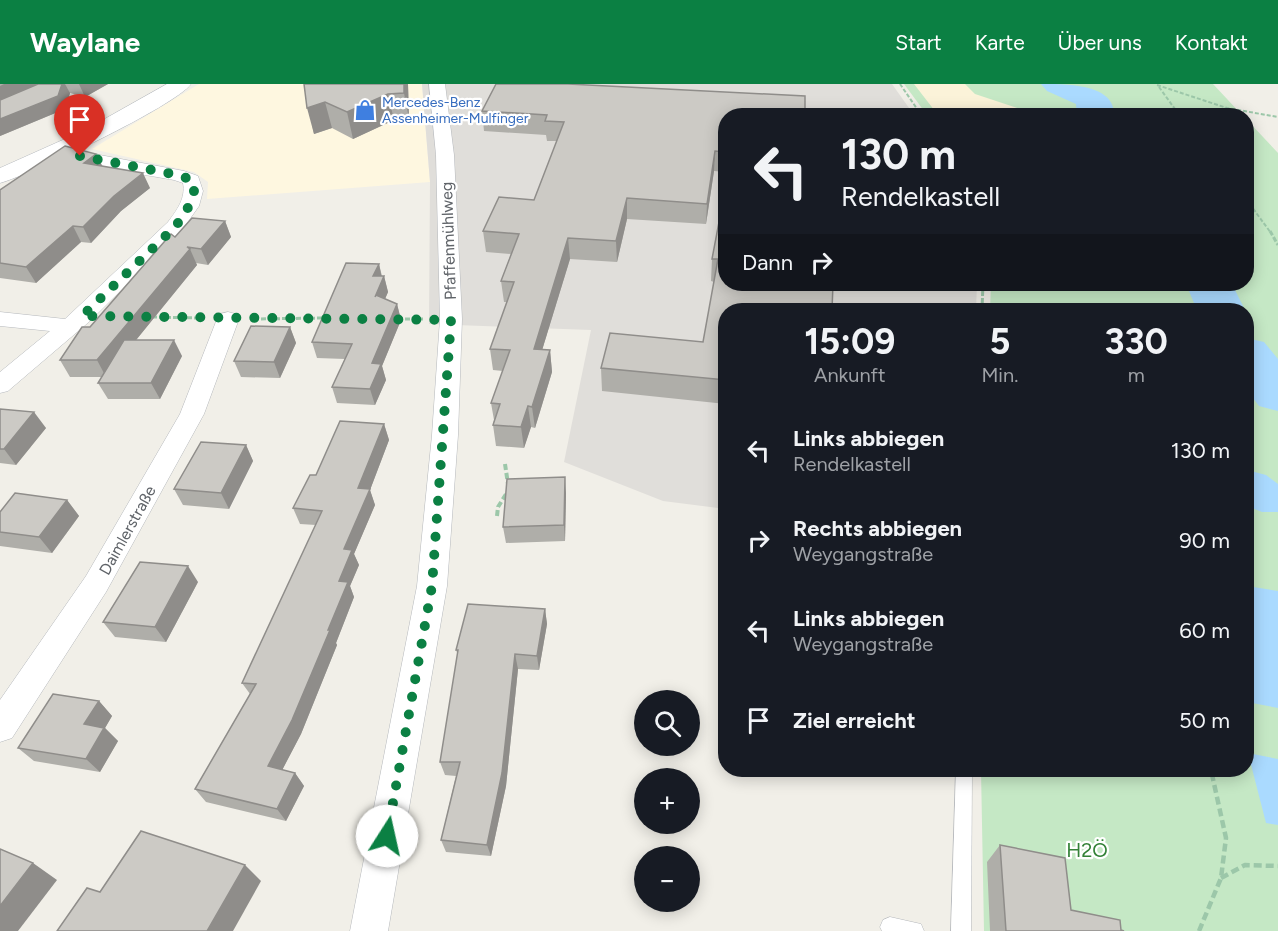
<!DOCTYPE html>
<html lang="de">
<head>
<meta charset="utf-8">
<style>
	:root { --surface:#171b24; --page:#20242c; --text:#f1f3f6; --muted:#9ea1a6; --accent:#0b8043 }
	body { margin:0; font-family:Figtree,sans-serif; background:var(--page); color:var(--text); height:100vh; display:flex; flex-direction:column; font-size:22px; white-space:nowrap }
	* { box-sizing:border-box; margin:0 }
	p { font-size:20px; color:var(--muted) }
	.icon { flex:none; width:33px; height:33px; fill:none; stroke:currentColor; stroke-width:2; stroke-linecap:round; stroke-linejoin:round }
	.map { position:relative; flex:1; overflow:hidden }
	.panel { position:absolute; left:718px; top:219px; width:536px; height:474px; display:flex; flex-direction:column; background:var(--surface); border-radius:24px; box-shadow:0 3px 15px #0003 }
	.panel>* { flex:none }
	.guide { position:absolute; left:718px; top:24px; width:536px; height:183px; border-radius:24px; box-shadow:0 3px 15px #0003; background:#171b24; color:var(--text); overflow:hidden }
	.controls { position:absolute; left:634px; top:606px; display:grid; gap:12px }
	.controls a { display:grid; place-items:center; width:66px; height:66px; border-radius:50%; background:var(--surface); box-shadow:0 3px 15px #0003; font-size:30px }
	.pin { position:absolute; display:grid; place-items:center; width:51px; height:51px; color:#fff; margin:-62px -26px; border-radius:50% 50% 50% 0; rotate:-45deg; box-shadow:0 0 6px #0007 }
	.pin .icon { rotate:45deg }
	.me { position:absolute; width:66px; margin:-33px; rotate:10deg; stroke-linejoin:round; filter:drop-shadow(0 0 4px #0008) }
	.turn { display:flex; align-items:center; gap:21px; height:126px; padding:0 24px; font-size:27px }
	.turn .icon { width:78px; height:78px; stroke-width:2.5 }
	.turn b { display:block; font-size:42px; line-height:51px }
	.then { display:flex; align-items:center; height:57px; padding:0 24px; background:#0003; gap:12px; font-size:22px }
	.eta { display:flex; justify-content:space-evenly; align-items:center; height:102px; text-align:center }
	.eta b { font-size:36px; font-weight:700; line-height:42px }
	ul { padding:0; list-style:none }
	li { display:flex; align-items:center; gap:18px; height:90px; padding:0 24px }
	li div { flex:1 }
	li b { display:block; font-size:22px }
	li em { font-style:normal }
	header { display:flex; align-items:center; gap:36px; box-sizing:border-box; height:84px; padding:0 30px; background:var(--accent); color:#fff }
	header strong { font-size:28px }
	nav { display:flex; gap:33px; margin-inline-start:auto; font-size:21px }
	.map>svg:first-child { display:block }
	.commercial { fill:#fef7e0 }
	.industrial { fill:#e0deda }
	.green { fill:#c5e8c5 }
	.sand { fill:#fbf3d9 }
	.water { fill:#aadaff }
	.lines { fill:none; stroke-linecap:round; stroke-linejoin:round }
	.river { fill:#aadaff; fill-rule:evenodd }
	.lane-casing { stroke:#b5b8bc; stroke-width:1 }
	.street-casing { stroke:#b5b8bc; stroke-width:1 }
	.secondary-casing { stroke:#b6babf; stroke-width:1 }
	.path-far3 { stroke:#9cc7a9; stroke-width:2; stroke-dasharray:4 2; stroke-linecap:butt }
	.path-far2 { stroke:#9cc7a9; stroke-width:3; stroke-dasharray:5 2; stroke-linecap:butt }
	.path-far1 { stroke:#9cc7a9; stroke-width:4; stroke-dasharray:6 3; stroke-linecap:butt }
	.path { stroke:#9cc7a9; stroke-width:4.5; stroke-dasharray:8 4; stroke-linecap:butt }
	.lane { fill:#fff; fill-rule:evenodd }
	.street { fill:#fff; fill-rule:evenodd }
	.secondary { fill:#fff; fill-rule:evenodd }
	.wall { fill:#afaea9 }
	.shaded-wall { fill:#8f8d8a }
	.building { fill:#cccac5; stroke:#8f8d8a; stroke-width:1.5 }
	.route { stroke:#0b8043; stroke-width:10; stroke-dasharray:0 18 }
	.labels { text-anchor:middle; stroke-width:4.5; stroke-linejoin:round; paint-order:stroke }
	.far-shop-label { font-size:14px; fill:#366cbe; stroke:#fff; text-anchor:start }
	.street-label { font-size:16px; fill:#5f6368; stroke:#fff }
	.near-park-label { font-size:20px; fill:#348238; stroke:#fff }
</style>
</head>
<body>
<header>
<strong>Waylane</strong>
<nav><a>Start</a><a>Karte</a><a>Über uns</a><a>Kontakt</a></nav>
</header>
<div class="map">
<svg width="1278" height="847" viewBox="0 0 1278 847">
	<rect width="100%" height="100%" fill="#f1efe8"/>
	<!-- commercial -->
	<path class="commercial" d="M199 0H422L430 98 207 115 208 98 194 88 92 65Z"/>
	<!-- industrial -->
	<path class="industrial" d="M422 0H892L914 31 726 32V200H977L976 226H726V425L663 417 564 378 591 246 429 240 430 98Z"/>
	<!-- green -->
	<g class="green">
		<path d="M904 0H1213L1242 31H927Z"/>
		<path d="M1247 36 1278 69V847H984L981 686H1246V226H990L991 200H1246Z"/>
	</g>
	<!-- sand -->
	<path class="sand" d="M914 0H965L975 10 1035 30V31H938Z"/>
	<!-- water -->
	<g class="water">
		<path d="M1247 386 1266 391 1278 400V428H1262L1247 422Z"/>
		<path d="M1247 502 1278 507V624L1247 618Z"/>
		<path d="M1248 669 1278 675V741L1266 739Z"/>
	</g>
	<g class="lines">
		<!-- river -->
		<g class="river">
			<path d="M1041 0C1068 0 1116 0 1114 32H1077L1076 20 1047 7Z"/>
			<path d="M1186 200H1232L1245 226H1197Z"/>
			<path d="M1246 254 1264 258 1278 275V327L1259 322 1246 305Z"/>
		</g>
		<defs>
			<g id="lane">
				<path d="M956 686H972L971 847H951Z"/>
				<path d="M890 833 921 840 924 847H882L880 843 883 836Z"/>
			</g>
			<g id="street">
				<path d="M429 0H445L454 71 462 235 458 351 447 502 388 847H350L417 502 432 351 440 235 436 71Z"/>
				<path d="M64 61 84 68 184 87 198 92 203 107 199 122 182 146 90 237 8 307 0 309V288L50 247 0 242V228L65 235 168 138C177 126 186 114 183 99L174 96C153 92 65 79 55 66L58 62Z"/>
				<path d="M228 228 236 230 239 235 204 330 106 508 12 654 0 658V616L86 492 180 330 217 235 220 230Z"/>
			</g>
			<path id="secondary" d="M167 0H191C175 22 30 91 0 99V84L85 46Z"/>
		</defs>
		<!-- lane casing -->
		<use href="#lane" class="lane-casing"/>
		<!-- street casing -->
		<use href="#street" class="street-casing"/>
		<!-- secondary casing -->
		<use href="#secondary" class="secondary-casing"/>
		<!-- path-far3 -->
		<g class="path-far3">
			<path d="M900 0 922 32"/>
			<path d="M1157 1 1227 24 1278 33"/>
			<path d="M1159 3 1180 32"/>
			<path d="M1212 32 1226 24"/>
			<path d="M1246 115 1271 149"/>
		</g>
		<!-- path-far2 -->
		<g class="path-far2">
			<path d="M1270 147 1278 161"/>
			<path d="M982 226 983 200"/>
			<path d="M152 233 198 234"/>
			<path d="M254 235 324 234"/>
			<path d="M398 235H423"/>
		</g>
		<!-- path-far1 -->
		<g class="path-far1">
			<path d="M505 380 508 400"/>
			<path d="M497 432 498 423 508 407"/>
		</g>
		<!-- path -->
		<g class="path">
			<path d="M1221 794 1245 781 1278 782"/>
			<path d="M1199 847 1221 794 1226 754 1211 686"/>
		</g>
		<!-- lane -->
		<use href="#lane" class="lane"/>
		<!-- street -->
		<use href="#street" class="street"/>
		<!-- secondary -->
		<use href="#secondary" class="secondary"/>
	</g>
	<!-- wall -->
	<g class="wall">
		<path d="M0 0H108L85 13 70 9 65 25 0 52Z"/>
		<path d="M304 0H408L409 35 394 36 353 55 332 44 314 50Z"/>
		<path d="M482 27 726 32V88L714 87 706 140 627 135 617 178 570 175 542 266H550L552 288 535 344 531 343 524 364 496 362 493 341 494 336 491 319 503 287 493 286 490 265 507 218H504L501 197 511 170 486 168 483 147 534 116 557 57H547L546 51 484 47Z"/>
		<path d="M102 82 150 104 121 127 91 159 81 158 36 199 0 194V106Z"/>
		<path d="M225 137 231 153 208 181 196 179 197 181 136 256 182 272 160 315H108L98 299 102 293H70L60 276 90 243 175 153Z"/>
		<path d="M719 138 726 226V320L602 307 601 284 703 258 714 198 711 197 712 175Z"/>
		<path d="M379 180 382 192H384L388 208 385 215 397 220 401 236 382 282 386 296 375 321 337 319 332 303 345 275 317 274 312 258Z"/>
		<path d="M290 243 296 259 280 294 241 293 234 277Z"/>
		<path d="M0 325 46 344 16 381 0 379Z"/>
		<path d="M384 340 389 356 370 406 375 421 354 470 359 481 350 502 354 513 336 559 337 561 301 650 282 686 295 689 304 702 286 737 206 718 195 705 250 610 242 599 316 441 300 440 293 424 316 391Z"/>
		<path d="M246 361 253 377 229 425 183 421 174 405Z"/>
		<path d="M566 409 565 457 506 459 503 443Z"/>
		<path d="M67 416 79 432 52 469 0 462V428Z"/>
		<path d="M198 498 166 558 115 553 103 538Z"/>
		<path d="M545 525 547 540 539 586 518 585 506 702 491 772 446 768 441 756 456 692 445 691 440 678 458 571 456 566Z"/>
		<path d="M99 617 112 632 105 644 118 657 100 688 34 677 18 664Z"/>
		<path d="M1000 761 1071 826 1124 847H990L987 778Z"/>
	</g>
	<!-- shaded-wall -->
	<g class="shaded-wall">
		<path d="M4 0H39L0 19V2Z"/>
		<path d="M62 0H65L70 9 65 25 0 52V35Z"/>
		<path d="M79 0H108L85 13Z"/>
		<path d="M404 0H408L409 35 404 9Z"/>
		<path d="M388 10 394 36 353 55 347 28Z"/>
		<path d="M325 18 332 44 314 50 307 24Z"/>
		<path d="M715 67 714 87 706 140 707 120Z"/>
		<path d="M96 70 104 85 84 79Z"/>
		<path d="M143 89 150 104 121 127 91 159 83 143 114 112Z"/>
		<path d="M627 114V135L617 178 616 157Z"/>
		<path d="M225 137 231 153 208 181 201 165Z"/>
		<path d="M73 142 81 158 36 199 26 183Z"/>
		<path d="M568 154 570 175 536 286 534 265Z"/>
		<path d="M190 165 197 181 106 293 97 276Z"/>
		<path d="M379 180 382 195 384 192 388 208 379 229 373 192Z"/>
		<path d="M397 220 401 236 382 282 386 296 375 321 370 305 372 279Z"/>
		<path d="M290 243 296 259 280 294 274 278Z"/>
		<path d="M174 256 182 272 160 315 151 299Z"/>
		<path d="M550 266 552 288 535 344 532 323Z"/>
		<path d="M528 322 531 343 524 364 521 343Z"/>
		<path d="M34 328 46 344 16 381 4 365Z"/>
		<path d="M384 340 389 356 370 406 375 421 354 470 359 481 350 502 354 513 336 559 337 561 301 650 277 696 268 682 339 497 344 465 358 404Z"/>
		<path d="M246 361 253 377 229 425 221 409Z"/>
		<path d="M565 393 566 409 565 457 564 441Z"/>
		<path d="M67 416 79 432 52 469 39 453Z"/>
		<path d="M188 482 198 498 166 558 155 543Z"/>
		<path d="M545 525 547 540 539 586 537 572Z"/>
		<path d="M515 570 518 585 506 702 491 772 487 761Z"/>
		<path d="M99 617 112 632 105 644 118 657 100 688 86 675 84 640Z"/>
		<path d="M295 689 304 702 286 737 277 725Z"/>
		<path d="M33 779 57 796 18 847H0V822Z"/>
		<path d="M245 781 261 797 233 847H207Z"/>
	</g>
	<!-- building -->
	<g class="building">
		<path d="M38 0H62L58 12 0 35V16Z"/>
		<path d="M304 0H404V9L388 10 347 28 325 18 307 24Z"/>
		<path d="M496 0H568L805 12V32H726V68L715 67 707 120 627 114 616 157 568 154 534 265 550 266 532 323 528 322 521 343 493 341 500 320 491 319 510 266 490 265 514 198 501 197 519 150 483 147 499 113 534 116 564 38 545 37 547 31 482 27Z"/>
		<path d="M65 62 96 70 84 79 143 89 114 112 83 143 73 142 26 183 0 179V106Z"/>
		<path d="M192 134 225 137 201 165 187 163 190 165 97 276H60L82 243H90L171 150 175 153Z"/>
		<path d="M719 138H726V200H833L832 226H726V296L601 284 610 249 703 258 718 175H712Z"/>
		<path d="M346 179 379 180 373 192H384L375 213 376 211 397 220 372 279 381 280 370 305 332 303 352 260 312 258Z"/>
		<path d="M251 242 290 243 274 278 234 277Z"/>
		<path d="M124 256H174L151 299H98Z"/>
		<path d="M0 325 34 328 4 365H0Z"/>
		<path d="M340 337 384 340 358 404 370 405 344 465 352 466 339 497 348 498 328 546H330L292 636 268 682 295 689 277 725 195 705 256 600 242 599 322 427 293 424 310 391H316Z"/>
		<path d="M201 358 246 361 221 409 174 405Z"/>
		<path d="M565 393 564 441 503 443 507 395Z"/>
		<path d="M15 409 67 416 39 453 0 448V428Z"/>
		<path d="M140 478 188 482 155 543 103 538Z"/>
		<path d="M468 520 545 525 537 572 515 570 502 689 487 761 441 756 460 678H440L458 566H456Z"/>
		<path d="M53 610 99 617 84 640 104 644 86 675 18 664Z"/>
		<path d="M141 747 245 781 207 847H57L87 804 100 808Z"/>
		<path d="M1000 761 1065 774 1071 826 1120 836 1121 846 1124 847H1006Z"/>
		<path d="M0 765 33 779 0 822Z"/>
	</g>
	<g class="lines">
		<!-- route -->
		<path class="route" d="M80 72 178 91 192 96 194 107 189 122 176 142 82 232 451 236 432 502 387 752"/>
	</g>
	<!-- icons -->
	<defs>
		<symbol id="shop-bare" viewBox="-9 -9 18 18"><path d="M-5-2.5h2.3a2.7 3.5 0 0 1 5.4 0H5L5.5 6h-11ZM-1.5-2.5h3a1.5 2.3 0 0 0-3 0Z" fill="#3f7fe0" stroke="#fff" stroke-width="2.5" paint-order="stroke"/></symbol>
	</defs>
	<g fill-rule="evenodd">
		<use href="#shop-bare" x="350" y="11" width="30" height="30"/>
	</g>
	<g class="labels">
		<!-- far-shop labels -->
		<g class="far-shop-label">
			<text x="382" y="23">Mercedes-Benz<tspan x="382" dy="16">Assenheimer-Mulfinger</tspan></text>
		</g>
		<!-- street labels -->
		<g class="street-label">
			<text transform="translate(448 157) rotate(-92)" y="6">Pfaffenmühlweg</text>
			<text transform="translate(127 446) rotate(-61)" y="6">Daimlerstraße</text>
		</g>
		<!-- near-park labels -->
		<g class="near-park-label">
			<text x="1087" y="773">H2Ö</text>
		</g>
	</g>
</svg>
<div class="controls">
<a><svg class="icon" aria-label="search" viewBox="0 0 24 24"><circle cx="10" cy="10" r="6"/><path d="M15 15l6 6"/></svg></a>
<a>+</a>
<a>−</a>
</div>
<div class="pin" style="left:80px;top:72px;background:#d93025"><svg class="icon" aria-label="arrive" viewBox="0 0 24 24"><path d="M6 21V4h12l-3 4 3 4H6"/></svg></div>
<svg class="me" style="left:387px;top:752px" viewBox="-20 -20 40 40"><circle r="19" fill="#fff"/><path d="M0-13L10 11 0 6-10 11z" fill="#0b8043"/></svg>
<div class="guide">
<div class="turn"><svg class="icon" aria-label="left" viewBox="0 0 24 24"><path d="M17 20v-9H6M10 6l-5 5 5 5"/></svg><div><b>130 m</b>Rendelkastell</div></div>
<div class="then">Dann<svg class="icon" aria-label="right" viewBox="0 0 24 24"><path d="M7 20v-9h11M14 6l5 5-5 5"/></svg></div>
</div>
<section class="panel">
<div class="eta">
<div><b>15:09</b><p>Ankunft</p></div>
<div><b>5</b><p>Min.</p></div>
<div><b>330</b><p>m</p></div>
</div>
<ul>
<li><svg class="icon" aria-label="left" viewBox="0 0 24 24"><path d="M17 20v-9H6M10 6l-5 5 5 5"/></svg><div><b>Links abbiegen</b><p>Rendelkastell</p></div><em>130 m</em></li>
<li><svg class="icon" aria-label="right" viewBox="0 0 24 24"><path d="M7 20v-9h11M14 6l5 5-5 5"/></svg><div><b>Rechts abbiegen</b><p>Weygangstraße</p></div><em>90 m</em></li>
<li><svg class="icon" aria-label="left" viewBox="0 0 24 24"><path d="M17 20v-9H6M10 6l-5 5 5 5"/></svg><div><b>Links abbiegen</b><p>Weygangstraße</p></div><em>60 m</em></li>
<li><svg class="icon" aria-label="arrive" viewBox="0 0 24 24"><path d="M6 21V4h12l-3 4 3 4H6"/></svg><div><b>Ziel erreicht</b></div><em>50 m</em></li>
</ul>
</section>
</div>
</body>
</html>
